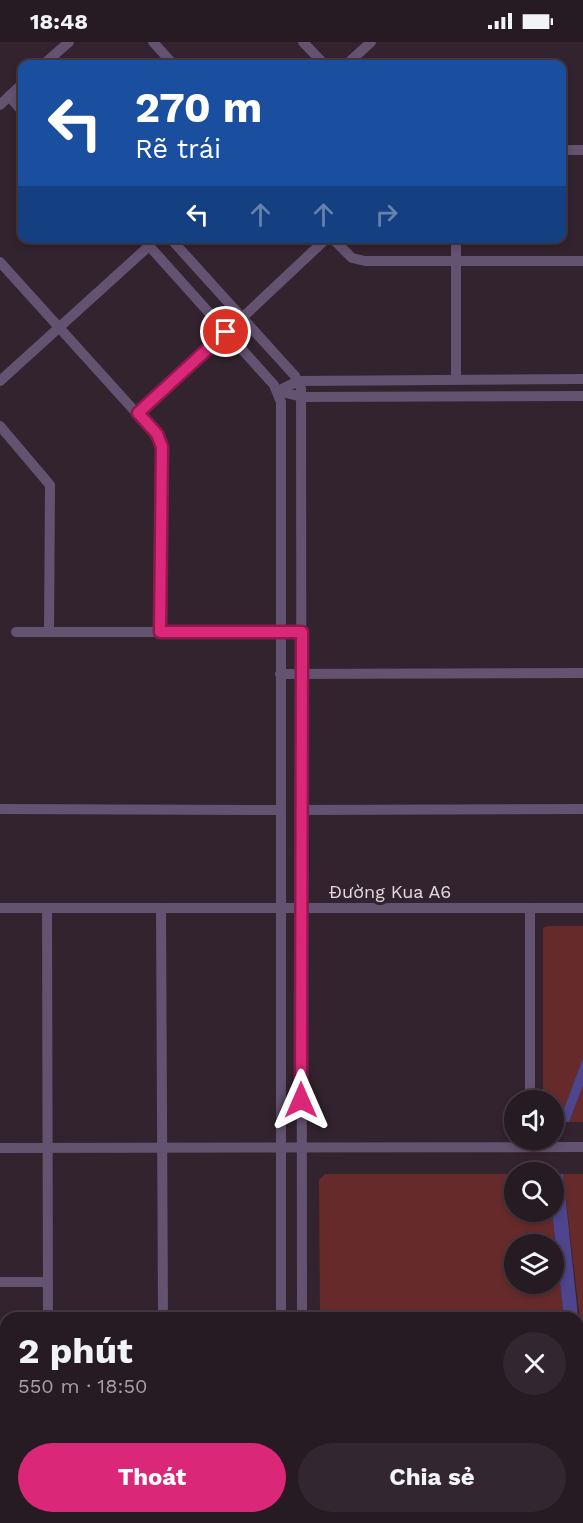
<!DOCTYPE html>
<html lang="vi">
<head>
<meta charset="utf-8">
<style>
	:root { --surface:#261a23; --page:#322730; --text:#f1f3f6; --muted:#a4a1a6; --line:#423841; --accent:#db2777 }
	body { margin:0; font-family:"Work Sans",sans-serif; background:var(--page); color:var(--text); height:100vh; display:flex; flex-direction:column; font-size:22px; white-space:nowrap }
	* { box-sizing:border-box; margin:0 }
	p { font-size:20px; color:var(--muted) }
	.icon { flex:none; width:33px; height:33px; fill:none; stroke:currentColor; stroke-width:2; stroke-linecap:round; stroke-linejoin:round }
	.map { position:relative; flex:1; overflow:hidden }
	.panel { position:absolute; left:0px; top:1270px; width:584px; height:212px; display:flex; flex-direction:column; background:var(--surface); border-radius:18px 18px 0 0; box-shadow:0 3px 9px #0003,0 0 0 2px var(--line) }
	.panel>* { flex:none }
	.hud { position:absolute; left:18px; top:18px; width:548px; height:183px; border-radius:12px; box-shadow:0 3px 9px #0003,0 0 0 2px var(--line); background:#1a4fa0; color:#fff; overflow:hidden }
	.tools { position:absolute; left:504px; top:1048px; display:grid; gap:12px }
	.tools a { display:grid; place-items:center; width:60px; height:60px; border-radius:50%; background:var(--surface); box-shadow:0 3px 9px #0003,0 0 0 2px var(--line); font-size:30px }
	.pin { position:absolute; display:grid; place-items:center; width:51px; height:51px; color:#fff; margin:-26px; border:3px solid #fff; border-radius:50%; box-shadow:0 2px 6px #0007 }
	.me { position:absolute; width:66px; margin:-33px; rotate:0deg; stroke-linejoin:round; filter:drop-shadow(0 0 4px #0008) }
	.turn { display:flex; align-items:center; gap:21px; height:126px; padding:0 18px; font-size:27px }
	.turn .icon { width:78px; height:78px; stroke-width:2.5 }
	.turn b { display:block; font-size:42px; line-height:51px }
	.lanes { display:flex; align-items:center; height:57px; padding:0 18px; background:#0003; justify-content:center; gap:30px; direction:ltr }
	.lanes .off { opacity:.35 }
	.round { display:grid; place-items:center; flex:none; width:63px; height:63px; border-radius:32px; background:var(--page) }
	.headline { display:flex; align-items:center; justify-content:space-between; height:102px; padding:0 18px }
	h1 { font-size:36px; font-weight:700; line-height:45px }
	.action { display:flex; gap:12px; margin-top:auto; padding:12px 18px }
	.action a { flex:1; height:69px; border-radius:36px; background:var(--accent); color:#fff; font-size:24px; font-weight:700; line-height:69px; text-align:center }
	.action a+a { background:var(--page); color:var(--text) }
	.status { display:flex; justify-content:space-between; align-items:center; height:42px; padding:0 30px; background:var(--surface); direction:ltr }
	.status svg { height:16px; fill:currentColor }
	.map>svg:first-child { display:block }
	.green { fill:#672a2a; fill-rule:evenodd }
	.water { fill:#4e458d }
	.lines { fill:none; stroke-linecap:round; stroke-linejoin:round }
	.minor { stroke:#635270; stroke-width:10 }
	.route-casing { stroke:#8e194d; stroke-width:15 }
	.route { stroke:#db2777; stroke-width:10 }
	.labels { text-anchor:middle; stroke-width:6; stroke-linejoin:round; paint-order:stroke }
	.street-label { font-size:18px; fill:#e2d8df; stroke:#32232f }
</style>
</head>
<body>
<div class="status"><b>18:48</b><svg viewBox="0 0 49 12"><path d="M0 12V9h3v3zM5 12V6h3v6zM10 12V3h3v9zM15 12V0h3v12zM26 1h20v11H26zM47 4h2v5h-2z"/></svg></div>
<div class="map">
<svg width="583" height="1481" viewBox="0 0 583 1481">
	<rect width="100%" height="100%" fill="#32232f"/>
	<!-- green -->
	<g class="green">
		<path d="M547 884H583V1016L559 1080H554V1059H543V886Z"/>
		<path d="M583 1044V1080H569Z"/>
		<path d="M325 1132H514V1170H552L564 1276H320L319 1138ZM514 1203H554V1242H514Z"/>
		<path d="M563 1132H583V1304Z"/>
		<path d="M583 1373V1481H582L581 1378Z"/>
		<rect x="543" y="1476" width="29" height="5"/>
	</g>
	<!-- water -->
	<g class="water">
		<path d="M583 1016V1044L569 1080H559Z"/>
		<path d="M554 1132H563L583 1321H578V1276H564L552 1170Z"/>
	</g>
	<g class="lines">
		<!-- minor -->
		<g class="minor">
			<path d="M153 0 173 22"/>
			<path d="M303 0 324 22"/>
			<path d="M44 22 69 0"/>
			<path d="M347 22 371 0"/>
			<path d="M9 54 22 69"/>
			<path d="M0 63 22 42"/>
			<path d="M561 108H583"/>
			<path d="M142 196 274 343 281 360V1276"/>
			<path d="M170 196 295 334 301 347 302 1276"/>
			<path d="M332 196 352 216 365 219H583"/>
			<path d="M456 196V337"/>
			<path d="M0 220 159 396 162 405 160 590"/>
			<path d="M242 276 327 196"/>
			<path d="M0 339 149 204"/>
			<path d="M278 349 298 339 583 337"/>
			<path d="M278 349 302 355 583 354"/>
			<path d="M138 371 226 290"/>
			<path d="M0 384 50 443 49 590"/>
			<path d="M16 590H301"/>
			<path d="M280 632 583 631"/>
			<path d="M0 767 280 768"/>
			<path d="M301 768 583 767"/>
			<path d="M0 866H583"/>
			<path d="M161 866 163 1276"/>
			<path d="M47 867 48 1276"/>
			<path d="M530 1059V866"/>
			<path d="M0 1106 583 1105"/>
			<path d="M0 1240H48"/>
			<path d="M0 1357H6"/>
			<path d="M578 1357H583"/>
			<path d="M49 1476V1481"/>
			<path d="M163 1476V1481"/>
			<path d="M282 1476V1481"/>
			<path d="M303 1476V1481"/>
			<path d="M531 1476V1481"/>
		</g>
	</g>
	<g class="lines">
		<defs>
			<path id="route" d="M226 290 138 371 157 392 162 405 160 590H302L301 1058"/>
		</defs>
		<!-- route casing -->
		<use href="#route" class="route-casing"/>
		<!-- route -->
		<use href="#route" class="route"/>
	</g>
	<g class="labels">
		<!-- street labels -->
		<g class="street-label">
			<text x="390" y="856">Đường Kua A6</text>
		</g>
	</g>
</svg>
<div class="tools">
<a><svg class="icon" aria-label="sound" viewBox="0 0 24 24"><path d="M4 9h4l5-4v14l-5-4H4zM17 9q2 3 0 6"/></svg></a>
<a><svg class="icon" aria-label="search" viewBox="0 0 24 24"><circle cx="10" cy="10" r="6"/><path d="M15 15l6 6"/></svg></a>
<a><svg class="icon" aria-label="layers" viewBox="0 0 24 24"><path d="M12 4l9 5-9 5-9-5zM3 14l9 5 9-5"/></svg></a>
</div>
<div class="pin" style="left:226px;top:290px;background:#d93025"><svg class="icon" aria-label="arrive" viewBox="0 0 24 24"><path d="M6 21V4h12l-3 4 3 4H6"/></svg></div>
<svg class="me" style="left:301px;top:1058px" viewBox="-20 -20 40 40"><path d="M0-17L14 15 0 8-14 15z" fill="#db2777" stroke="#fff" stroke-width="4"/></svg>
<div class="hud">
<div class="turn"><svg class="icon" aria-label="left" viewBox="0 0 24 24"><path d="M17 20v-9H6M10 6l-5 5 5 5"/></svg><div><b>270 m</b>Rẽ trái</div></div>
<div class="lanes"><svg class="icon" aria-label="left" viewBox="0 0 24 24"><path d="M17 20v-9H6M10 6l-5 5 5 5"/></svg><svg class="icon off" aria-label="ahead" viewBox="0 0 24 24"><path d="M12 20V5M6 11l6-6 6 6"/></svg><svg class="icon off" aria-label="ahead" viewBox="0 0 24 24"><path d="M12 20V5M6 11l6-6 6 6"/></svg><svg class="icon off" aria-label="right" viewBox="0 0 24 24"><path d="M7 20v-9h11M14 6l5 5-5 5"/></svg></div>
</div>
<section class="panel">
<div class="headline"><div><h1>2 phút</h1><p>550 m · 18:50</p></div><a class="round"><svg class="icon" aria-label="close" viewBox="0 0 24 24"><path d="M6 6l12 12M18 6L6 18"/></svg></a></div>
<div class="action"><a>Thoát</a><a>Chia sẻ</a></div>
</section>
</div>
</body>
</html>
